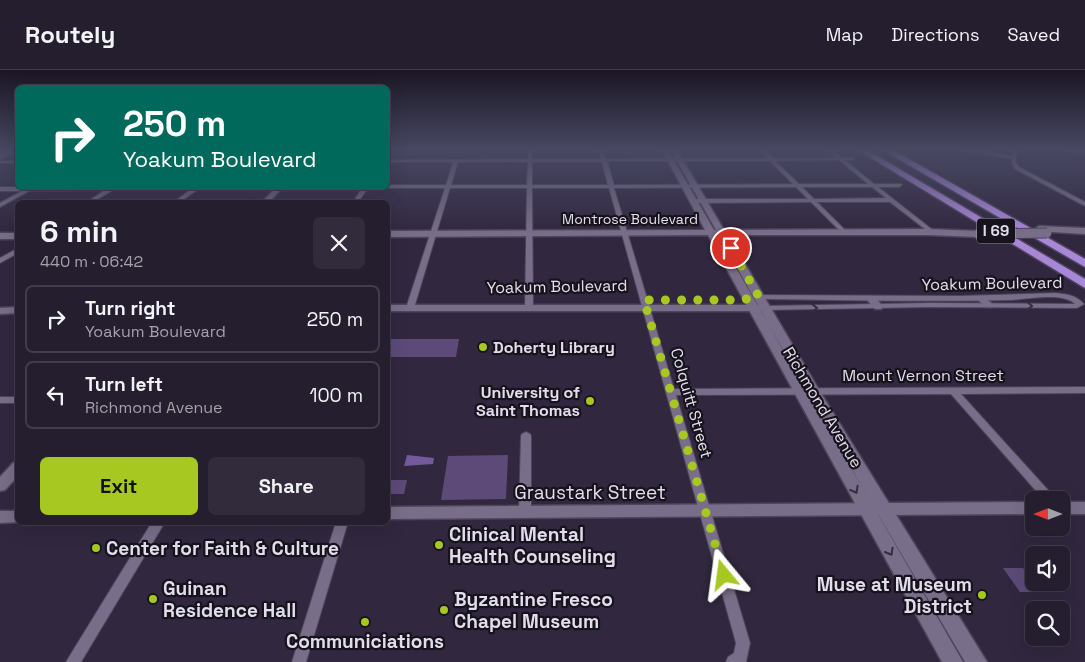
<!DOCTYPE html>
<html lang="en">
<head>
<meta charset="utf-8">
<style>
	:root { --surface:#251e2f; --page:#312b3b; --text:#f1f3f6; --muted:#a3a2aa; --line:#423c4b; --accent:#a6c821 }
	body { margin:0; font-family:"Space Grotesk",sans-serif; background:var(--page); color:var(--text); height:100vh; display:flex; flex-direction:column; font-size:19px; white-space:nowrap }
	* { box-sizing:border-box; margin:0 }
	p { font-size:16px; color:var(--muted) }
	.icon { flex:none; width:28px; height:28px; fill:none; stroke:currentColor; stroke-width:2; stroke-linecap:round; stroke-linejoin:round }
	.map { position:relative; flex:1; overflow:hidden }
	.details { position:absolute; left:15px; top:130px; width:375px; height:325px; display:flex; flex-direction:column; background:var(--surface); border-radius:8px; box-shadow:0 5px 20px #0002,0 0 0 1px var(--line) }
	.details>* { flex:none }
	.hud { position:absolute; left:15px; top:15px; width:375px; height:105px; border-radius:8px; box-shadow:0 5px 20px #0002,0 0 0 1px var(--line); background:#00695c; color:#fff; overflow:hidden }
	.needle { width:32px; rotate:270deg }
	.buttons { position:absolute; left:1025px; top:421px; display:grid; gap:10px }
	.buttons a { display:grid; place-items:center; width:45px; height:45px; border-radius:8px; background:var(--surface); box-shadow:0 5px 20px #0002,0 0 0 1px var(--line); font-size:25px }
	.pin { position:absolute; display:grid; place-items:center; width:42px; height:42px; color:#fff; margin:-21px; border:2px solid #fff; border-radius:50%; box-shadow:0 1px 5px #0007 }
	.me { position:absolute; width:55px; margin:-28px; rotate:344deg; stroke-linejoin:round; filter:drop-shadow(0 0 4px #0008) }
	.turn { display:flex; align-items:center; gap:18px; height:105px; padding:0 25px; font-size:22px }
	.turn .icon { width:65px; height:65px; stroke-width:2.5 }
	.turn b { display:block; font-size:35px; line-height:42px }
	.round { display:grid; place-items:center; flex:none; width:52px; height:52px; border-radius:8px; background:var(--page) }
	.headline { display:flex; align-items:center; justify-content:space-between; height:85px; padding:0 25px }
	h1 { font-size:30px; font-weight:600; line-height:38px }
	.action { display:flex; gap:10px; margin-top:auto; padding:10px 25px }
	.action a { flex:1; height:58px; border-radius:8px; background:var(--accent); color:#111; font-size:20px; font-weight:600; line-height:58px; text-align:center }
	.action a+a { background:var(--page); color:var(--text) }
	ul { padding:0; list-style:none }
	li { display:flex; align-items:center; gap:15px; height:68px; margin:0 10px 8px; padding:0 15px; border:2px solid var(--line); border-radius:8px }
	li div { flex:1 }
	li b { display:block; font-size:19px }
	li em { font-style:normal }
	header { display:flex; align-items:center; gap:30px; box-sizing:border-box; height:70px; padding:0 25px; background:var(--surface); border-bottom:1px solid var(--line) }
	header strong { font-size:24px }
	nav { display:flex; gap:28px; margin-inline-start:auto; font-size:18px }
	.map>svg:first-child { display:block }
	.green { fill:#5d4a79 }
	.water { fill:#755a9b }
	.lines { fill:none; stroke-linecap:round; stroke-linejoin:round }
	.minor-casing { stroke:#4d4559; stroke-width:2 }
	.tertiary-casing { stroke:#4d4559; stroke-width:3 }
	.secondary-casing { stroke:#4d4559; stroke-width:3 }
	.motorway-casing { stroke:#4d4559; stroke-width:3 }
	.minor { fill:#786e89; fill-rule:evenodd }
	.tertiary { fill:#786e89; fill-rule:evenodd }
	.secondary { fill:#786e89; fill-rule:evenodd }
	.motorway { fill:#a887d9; fill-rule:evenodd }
	.secondary-bridge-casing { stroke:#4d4559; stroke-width:11; stroke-linecap:butt }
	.secondary-bridge { stroke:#786e89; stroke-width:9 }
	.oneway { stroke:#342e3d }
	.route { stroke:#a6c821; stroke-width:9; stroke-dasharray:0 16.2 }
	.poi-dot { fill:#a6c821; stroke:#17131d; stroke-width:2 }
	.labels { text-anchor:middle; stroke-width:4.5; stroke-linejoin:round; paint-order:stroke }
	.far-street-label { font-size:14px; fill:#e2ddec; stroke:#17131d }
	.shield { fill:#17131d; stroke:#a5a0ae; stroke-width:1 }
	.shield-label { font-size:15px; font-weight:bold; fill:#e2ddec }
	.street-label { font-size:16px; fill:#e2ddec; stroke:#17131d }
	.poi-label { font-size:16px; font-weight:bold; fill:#e2ddec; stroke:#17131d; text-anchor:start }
	.near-street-label { font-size:19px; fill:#e2ddec; stroke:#17131d }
	.near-poi-label { font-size:19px; font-weight:bold; fill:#e2ddec; stroke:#17131d; text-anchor:start }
</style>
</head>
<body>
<header>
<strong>Routely</strong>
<nav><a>Map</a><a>Directions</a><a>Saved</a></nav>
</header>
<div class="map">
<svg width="1085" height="592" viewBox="0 0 1085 592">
	<rect width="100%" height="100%" fill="#31283f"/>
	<!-- green -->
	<g class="green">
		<path d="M388 269H459L456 287H388Z"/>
		<path d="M508 385 506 429 441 430 448 386Z"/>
		<path d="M388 410H407L404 424H388Z"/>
		<path d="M1003 498H1023L1041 522H1020Z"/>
	</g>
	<!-- water -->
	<path class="water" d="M407 385 434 388 433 394 404 396Z"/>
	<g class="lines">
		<defs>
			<g id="minor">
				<path d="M388 80H390V81L388 82Z"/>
				<path d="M528 80H532V89H601L599 80H603L606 89 767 88 760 80H765L773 88H836L827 80H832L842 88H854V90H845L874 114H901L902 115 899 117H878L934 161V163H930L890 132H817L846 161V163H842L811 132 692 133 689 131 692 129H808L796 117 614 118 674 319 1085 317V323L961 324 1057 430H1044L951 324 676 325 750 573 746 592H726L728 587 734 583 736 573 609 118H532L533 237 529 239 525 237 527 118H450L414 238 410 240 406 238 445 118H386H388V115H446L453 92H388V90L528 89ZM839 90 868 114H799L775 91ZM607 91H770L793 114 614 115ZM458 92H528L527 115H451ZM532 92H602L608 115H532ZM802 117H872L886 128 814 129Z"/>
				<path d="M962 80H972L1012 86 1013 80H1017L1016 93 1019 97 1085 132V136L1015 99 1012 93V89Z"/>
				<path d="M1064 80 1084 81 1085 83 1066 81Z"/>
				<rect x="0" y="91" width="18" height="2"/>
				<path d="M0 117 367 118H368L358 132H353L361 120H197L180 132H174L190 120H113L93 132H87L105 120 29 121 0 137V133L22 121H0Z"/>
				<path d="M18 178V183L0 193V188Z"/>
				<path d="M1055 223C1066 224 1076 225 1084 234L1077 238 930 237 765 240 761 238 762 236 930 233 1075 234C1063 222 1029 229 1012 230 928 232 843 230 759 229L755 227 759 225 959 226Z"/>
				<rect x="0" y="327" width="18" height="6"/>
				<path d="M526 362 530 364 531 366V442L529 445 525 447 521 445 519 442 521 366 522 364Z"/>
				<path d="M152 452H165L81 592H66Z"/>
				<path d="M336 452H348L306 592H292Z"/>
			</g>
			<g id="tertiary">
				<path d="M11 80H18V81L0 89V85Z"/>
				<path d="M276 118H282L269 132H262Z"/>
				<path d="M871 226C876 227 880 233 883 237L881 239H875L868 231V227Z"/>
				<path d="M982 226 994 235 992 237H986L979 231V227Z"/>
				<path d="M388 235H761L766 238 761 241H388Z"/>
				<path d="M18 237V243L0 244V238Z"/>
				<path d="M18 392V406L5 420 0 421V407L13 393Z"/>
				<path d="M1034 432V444L388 449V437Z"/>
				<rect x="1061" y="432" width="24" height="12"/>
				<path d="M0 441H18V452H20L0 453Z"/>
			</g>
			<g id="secondary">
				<path d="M662 80H668L714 160H716L671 80H677L724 160 928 159 978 161 982 164 978 167 928 165H728L819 320 987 592H965L805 320 719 165H717L963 592H942L708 165 388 167V161L705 160Z"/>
				<path d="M1039 156 1085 158V164L1036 161 1035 159Z"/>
				<rect x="0" y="163" width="18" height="6"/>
			</g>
			<g id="motorway">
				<path d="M858 80H867L1085 209V218Z"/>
				<path d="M883 80H893L1085 189V197Z"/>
			</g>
		</defs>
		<!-- minor casing -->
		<use href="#minor" class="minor-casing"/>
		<!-- tertiary casing -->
		<use href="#tertiary" class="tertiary-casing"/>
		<!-- secondary casing -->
		<use href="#secondary" class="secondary-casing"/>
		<!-- motorway casing -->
		<use href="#motorway" class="motorway-casing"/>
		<!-- minor -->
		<use href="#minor" class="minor"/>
		<!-- tertiary -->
		<use href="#tertiary" class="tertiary"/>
		<!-- secondary -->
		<use href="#secondary" class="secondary"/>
		<!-- motorway -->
		<use href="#motorway" class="motorway"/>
		<defs>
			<path id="secondary-bridge" d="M978 164 1047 163"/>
		</defs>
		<!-- secondary-bridge casing -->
		<use href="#secondary-bridge" class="secondary-bridge-casing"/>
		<!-- secondary-bridge -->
		<use href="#secondary-bridge" class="secondary-bridge"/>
	</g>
	<!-- one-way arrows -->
	<defs><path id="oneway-chevron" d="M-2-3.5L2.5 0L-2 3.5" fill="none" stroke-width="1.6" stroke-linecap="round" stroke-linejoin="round" transform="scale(1.25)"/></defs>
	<g class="oneway">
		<use href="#oneway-chevron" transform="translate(1029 236) rotate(1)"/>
		<use href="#oneway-chevron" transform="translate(814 238)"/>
		<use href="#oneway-chevron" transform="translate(855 420) rotate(61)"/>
		<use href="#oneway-chevron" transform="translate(890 482) rotate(60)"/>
	</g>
	<!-- sky -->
	<linearGradient id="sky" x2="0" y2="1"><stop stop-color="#1b1623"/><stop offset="0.49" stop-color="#484863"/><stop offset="1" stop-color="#484863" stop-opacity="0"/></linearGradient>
	<rect width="1085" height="163" fill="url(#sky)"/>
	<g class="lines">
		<!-- route -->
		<path class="route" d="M724 505 644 230H740L759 227 731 178"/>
	</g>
	<!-- markers -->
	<g class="poi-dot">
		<circle cx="483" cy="277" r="5"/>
		<circle cx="590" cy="331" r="5"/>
		<circle cx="439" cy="475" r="5"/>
		<circle cx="96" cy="478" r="5"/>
		<circle cx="982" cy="525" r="5"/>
		<circle cx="153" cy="529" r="5"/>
		<circle cx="444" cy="540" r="5"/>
		<circle cx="365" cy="552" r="5"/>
	</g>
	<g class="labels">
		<!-- far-street labels -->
		<g class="far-street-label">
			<text x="630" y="154">Montrose Boulevard</text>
		</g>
		<!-- shield labels -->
		<rect class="shield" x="977" y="148.5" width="38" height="25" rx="4"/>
		<g class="shield-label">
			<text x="996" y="166">I 69</text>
		</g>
		<!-- street labels -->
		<g class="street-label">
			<text transform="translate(992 213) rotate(-1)" y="6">Yoakum Boulevard</text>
			<text transform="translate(557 216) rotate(-1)" y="6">Yoakum Boulevard</text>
			<text x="923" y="311">Mount Vernon Street</text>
			<text transform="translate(692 333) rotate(74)" y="6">Colquitt Street</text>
			<text transform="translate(823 337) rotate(59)" y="6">Richmond Avenue</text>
		</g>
		<!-- poi labels -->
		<g class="poi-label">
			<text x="493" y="283">Doherty Library</text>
			<text x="580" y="328" text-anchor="end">University of<tspan x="580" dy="18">Saint Thomas</tspan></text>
		</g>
		<!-- near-street labels -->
		<g class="near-street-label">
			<text x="590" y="429">Graustark Street</text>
		</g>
		<!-- near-poi labels -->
		<g class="near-poi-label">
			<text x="449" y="471">Clinical Mental<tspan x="449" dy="22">Health Counseling</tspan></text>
			<text x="106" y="485">Center for Faith &amp; Culture</text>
			<text x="972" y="521" text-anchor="end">Muse at Museum<tspan x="972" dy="22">District</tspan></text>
			<text x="163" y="525">Guinan<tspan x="163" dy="22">Residence Hall</tspan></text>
			<text x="454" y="536">Byzantine Fresco<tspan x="454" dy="22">Chapel Museum</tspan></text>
			<text x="365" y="578" text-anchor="middle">Communiciations</text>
		</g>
	</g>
</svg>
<div class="buttons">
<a><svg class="needle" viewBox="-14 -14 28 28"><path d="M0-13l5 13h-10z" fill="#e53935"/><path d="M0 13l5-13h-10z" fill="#a3a2aa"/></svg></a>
<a><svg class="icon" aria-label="sound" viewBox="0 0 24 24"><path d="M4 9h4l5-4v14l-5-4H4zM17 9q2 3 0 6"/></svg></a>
<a><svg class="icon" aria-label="search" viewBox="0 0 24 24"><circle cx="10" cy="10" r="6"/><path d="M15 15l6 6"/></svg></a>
</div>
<div class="pin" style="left:731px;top:178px;background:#d93025"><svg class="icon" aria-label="arrive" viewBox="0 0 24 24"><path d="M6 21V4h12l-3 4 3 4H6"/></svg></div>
<svg class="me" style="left:724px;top:505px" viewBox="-20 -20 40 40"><path d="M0-17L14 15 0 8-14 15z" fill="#a6c821" stroke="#fff" stroke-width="4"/></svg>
<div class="hud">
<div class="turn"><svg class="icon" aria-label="right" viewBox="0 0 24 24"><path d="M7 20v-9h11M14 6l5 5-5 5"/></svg><div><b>250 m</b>Yoakum Boulevard</div></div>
</div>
<section class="details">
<div class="headline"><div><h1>6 min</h1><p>440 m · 06:42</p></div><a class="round"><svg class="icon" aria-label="close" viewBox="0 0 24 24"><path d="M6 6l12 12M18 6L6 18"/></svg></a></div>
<ul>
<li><svg class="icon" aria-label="right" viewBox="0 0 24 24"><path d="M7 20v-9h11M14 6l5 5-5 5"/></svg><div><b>Turn right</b><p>Yoakum Boulevard</p></div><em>250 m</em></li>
<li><svg class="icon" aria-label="left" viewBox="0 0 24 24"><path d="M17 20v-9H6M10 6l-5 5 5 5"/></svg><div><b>Turn left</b><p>Richmond Avenue</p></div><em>100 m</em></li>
</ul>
<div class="action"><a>Exit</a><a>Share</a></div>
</section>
</div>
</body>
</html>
